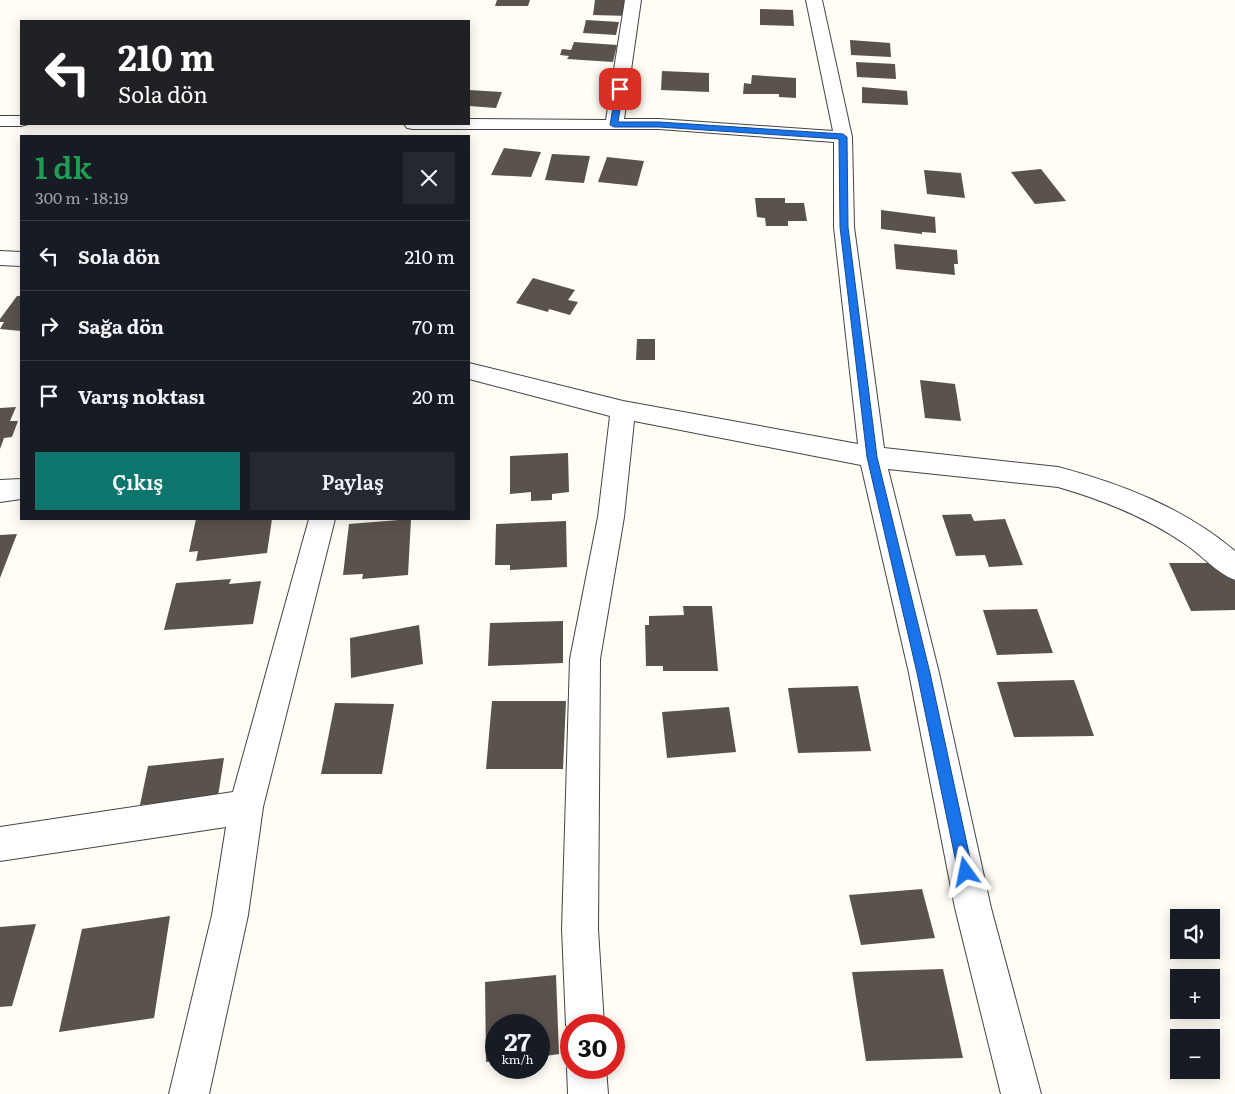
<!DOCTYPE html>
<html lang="tr">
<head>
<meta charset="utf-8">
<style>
	:root { --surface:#171b24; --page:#242831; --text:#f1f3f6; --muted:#9ea1a6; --line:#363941; --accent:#0f766e }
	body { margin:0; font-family:Literata,serif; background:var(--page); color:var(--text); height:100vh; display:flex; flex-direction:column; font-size:19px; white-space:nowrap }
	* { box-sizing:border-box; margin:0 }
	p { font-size:16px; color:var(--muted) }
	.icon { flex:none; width:28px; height:28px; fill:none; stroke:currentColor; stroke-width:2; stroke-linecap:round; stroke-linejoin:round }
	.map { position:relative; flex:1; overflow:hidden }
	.details { position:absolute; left:20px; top:135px; width:450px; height:385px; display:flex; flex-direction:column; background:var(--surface); border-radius:0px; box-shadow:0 2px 12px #0003 }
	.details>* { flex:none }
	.hud { position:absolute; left:20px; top:20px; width:450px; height:105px; border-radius:0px; box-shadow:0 2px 12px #0003; background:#202124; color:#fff; overflow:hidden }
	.controls { position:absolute; left:1170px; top:909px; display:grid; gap:10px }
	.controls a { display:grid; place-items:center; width:50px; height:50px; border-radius:0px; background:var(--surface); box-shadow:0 2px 12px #0003; font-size:25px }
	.speed { position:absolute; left:485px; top:1014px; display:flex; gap:10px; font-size:25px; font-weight:700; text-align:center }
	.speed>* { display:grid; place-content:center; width:65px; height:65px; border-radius:50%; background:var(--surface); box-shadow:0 2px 12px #0003; line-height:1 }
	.speed small { font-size:12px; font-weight:400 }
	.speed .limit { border:8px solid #d22; background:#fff; color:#111 }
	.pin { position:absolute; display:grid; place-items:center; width:42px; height:42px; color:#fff; margin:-21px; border-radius:10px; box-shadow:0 2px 8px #0006 }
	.me { position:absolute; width:55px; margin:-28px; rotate:348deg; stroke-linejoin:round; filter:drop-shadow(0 0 4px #0008) }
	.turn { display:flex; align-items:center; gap:18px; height:105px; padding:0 15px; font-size:22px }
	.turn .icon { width:65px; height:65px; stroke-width:2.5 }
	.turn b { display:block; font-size:35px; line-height:42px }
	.round { display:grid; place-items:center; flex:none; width:52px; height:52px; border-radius:0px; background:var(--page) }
	.overview { display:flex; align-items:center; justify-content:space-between; height:85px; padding:0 15px }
	h1 { font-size:30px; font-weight:600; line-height:38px; color:#1e9e55 }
	.primary-button { display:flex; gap:10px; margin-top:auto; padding:10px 15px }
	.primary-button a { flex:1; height:58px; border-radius:0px; background:var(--accent); color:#fff; font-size:20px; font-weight:600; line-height:58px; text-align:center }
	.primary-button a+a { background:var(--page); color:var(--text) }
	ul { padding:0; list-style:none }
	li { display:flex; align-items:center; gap:15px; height:70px; padding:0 15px; border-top:1px solid var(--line) }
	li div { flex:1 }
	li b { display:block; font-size:19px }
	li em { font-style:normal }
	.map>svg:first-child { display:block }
	.building { fill:#5a524d }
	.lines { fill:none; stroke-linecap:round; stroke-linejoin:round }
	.minor-casing { stroke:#444; stroke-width:2 }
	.minor { fill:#fff; fill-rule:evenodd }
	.route { fill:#1a73e8; stroke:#114b97 }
</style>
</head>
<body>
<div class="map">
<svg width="1235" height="1094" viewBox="0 0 1235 1094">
	<rect width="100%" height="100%" fill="#fffdf5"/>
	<!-- building -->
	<g class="building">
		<path d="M497 0H530L528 6H495Z"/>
		<path d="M595 0H630L628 16 593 15Z"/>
		<path d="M760 9 793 10 794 26 760 25Z"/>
		<path d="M586 20 619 22 616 35 583 33Z"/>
		<path d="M850 40 890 43 891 57 851 55Z"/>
		<path d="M574 42 617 45 613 62 567 59 569 56 560 55 562 49 571 50Z"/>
		<path d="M856 62 895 64 896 79 857 77Z"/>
		<path d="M662 71 709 73V92L661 90Z"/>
		<path d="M752 75 796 78V98L779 97V94H743L744 83 751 84Z"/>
		<path d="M862 87 907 91 908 105 862 103Z"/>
		<path d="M469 90 502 92 496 108 469 106Z"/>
		<path d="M504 148 541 152 531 177 491 175Z"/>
		<path d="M552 154 590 156 584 183 545 180Z"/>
		<path d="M607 157 644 161 637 186 598 182Z"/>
		<path d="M1041 169 1066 201 1035 204 1011 172Z"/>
		<path d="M924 170 961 173 965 198 927 194Z"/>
		<path d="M755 198H785V203H804L807 221H788V226H766L765 218 757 217Z"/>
		<path d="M881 210 935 217 936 233 922 232V234L881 229Z"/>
		<path d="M894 244 957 250 958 264H954L955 275 896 269Z"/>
		<path d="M533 278 575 290 568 300 578 302 570 315 549 309 548 312 516 303Z"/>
		<path d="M17 296H21V331L0 329 4 322H0V319Z"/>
		<path d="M637 339H655V360H636Z"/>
		<path d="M920 380 955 384 961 421 925 418Z"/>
		<path d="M16 407 10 421H18L12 437 4 438 0 449V408Z"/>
		<path d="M568 453 569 492 552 494V500L531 501V492L510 494V456Z"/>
		<path d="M971 514 974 521 1005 519 1023 565 989 567 985 555 956 556 942 515Z"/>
		<path d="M196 519H272L267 553 196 561 198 551 189 552Z"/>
		<path d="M411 519 408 575 362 579 363 574 343 575 349 524Z"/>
		<path d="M566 521 567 567 510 570V565H495L496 524Z"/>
		<path d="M17 534 0 578V535Z"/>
		<path d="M1169 563H1227L1235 578V610L1191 611Z"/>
		<path d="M231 579 229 584 261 581 253 624 164 630 176 583Z"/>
		<path d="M683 606H712L718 671H663V666H646L645 625H649V616L684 615Z"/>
		<path d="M1037 609 1053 653 997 655 983 610Z"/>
		<path d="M563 621V663L488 666 490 623Z"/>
		<path d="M419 625 423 664 351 678 350 638Z"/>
		<path d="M1074 680 1094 736 1014 737 997 682Z"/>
		<path d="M858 686 871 751 798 753 788 688Z"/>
		<path d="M492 701H566L563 769H486Z"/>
		<path d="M335 703 394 704 382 774H321Z"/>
		<path d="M729 707 736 752 667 758 662 712Z"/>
		<path d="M224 758 218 796 140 805 148 766Z"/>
		<path d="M922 889 935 938 861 945 849 895Z"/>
		<path d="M170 916 154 1018 59 1032 82 929Z"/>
		<path d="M36 924 12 1006 0 1007V927Z"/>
		<path d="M943 969 963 1058 866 1061 852 972Z"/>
		<path d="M556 975 559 1054 539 1057V1025H496V1061L486 1062 485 982Z"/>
	</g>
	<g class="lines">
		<defs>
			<g id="minor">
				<path d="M625 0H641L624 119H659L833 131 806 0H822L852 137 854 227 884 448 1058 467C1122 484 1184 508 1235 551V580C1216 573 1202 555 1185 544 1146 517 1103 500 1058 487L888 469 939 673 991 908 1041 1094H1001L955 908 909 673 861 465 634 421 624 517 600 659 598 929 604 1025H571V1038L566 1025 562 929 570 659 598 517 610 416 469 379V363L623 401 858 444 834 227V142L659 129H413L407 128 404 124H469V119L606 120Z"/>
				<path d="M0 116H21V124H28L21 126H0Z"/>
				<path d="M0 251 21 252V266L0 265Z"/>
				<path d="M21 479V499L0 502V480Z"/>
				<path d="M309 519H335L263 807 248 915 209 1094H169L212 915 226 827 0 861V827L233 792Z"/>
				<path d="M571 1059V1068H606L608 1094H568L567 1068Z"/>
			</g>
		</defs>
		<!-- minor casing -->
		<use href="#minor" class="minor-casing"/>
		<!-- minor -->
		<use href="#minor" class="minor"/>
	</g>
	<!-- route -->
	<path class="route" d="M620 87 623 89 618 122H659L843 134 847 137 848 227 877 457 930 673 973 872 971 877 966 879 961 877 958 872 917 673 867 457 840 227 839 139 659 127H614L610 125 616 89Z"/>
</svg>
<div class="controls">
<a><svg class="icon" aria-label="sound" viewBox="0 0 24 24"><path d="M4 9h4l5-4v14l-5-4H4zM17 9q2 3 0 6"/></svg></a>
<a>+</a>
<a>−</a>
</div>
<div class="speed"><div>27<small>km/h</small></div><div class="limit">30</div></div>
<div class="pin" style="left:620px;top:89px;background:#d93025"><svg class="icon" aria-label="arrive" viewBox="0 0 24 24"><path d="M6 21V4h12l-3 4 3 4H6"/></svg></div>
<svg class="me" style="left:966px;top:872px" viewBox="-20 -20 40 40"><path d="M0-17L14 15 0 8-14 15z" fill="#1a73e8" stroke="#fff" stroke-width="4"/></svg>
<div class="hud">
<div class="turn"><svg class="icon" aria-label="left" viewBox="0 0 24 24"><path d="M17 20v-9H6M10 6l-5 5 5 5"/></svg><div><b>210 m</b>Sola dön</div></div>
</div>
<section class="details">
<div class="overview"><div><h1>1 dk</h1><p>300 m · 18:19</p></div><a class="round"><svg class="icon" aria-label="close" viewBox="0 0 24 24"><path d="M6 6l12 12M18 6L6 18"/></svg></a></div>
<ul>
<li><svg class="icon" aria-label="left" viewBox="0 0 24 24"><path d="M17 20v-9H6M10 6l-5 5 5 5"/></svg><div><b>Sola dön</b></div><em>210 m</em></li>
<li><svg class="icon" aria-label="right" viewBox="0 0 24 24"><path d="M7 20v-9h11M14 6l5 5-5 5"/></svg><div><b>Sağa dön</b></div><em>70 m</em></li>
<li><svg class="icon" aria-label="arrive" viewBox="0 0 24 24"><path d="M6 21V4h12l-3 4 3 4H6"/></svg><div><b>Varış noktası</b></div><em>20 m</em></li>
</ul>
<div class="primary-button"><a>Çıkış</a><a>Paylaş</a></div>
</section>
</div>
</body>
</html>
